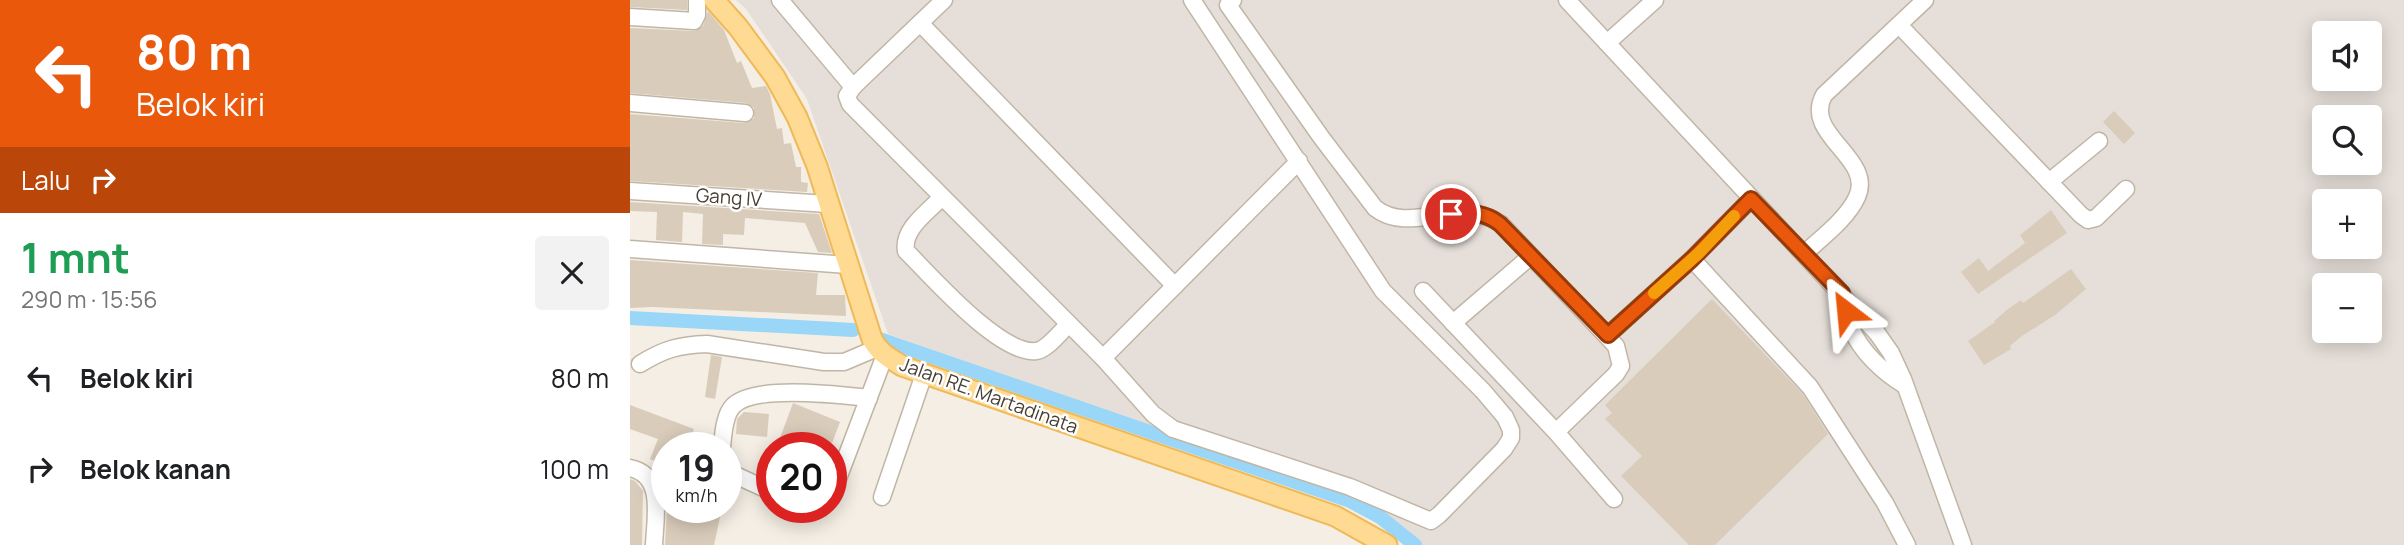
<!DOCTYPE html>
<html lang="id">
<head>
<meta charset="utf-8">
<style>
	:root { --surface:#fff; --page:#f2f2f2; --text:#202124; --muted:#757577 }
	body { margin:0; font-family:Manrope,sans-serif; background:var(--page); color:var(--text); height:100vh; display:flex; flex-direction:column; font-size:26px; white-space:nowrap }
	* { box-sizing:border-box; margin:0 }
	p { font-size:23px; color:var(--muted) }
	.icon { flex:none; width:38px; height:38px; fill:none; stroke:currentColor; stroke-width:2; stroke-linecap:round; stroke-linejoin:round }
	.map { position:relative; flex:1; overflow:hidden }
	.side { display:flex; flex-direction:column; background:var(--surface); width:630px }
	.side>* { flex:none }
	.guide { background:#ea580c; color:#fff; overflow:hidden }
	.fabs { position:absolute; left:1682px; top:21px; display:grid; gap:14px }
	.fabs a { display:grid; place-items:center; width:70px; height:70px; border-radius:7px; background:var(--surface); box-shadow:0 4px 18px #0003; font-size:35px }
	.speed { position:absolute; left:21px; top:432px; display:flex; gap:14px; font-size:35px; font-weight:700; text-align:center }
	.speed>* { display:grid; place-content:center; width:91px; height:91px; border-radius:50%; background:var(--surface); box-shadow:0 4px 18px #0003; line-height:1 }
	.speed small { font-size:18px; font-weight:400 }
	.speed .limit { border:10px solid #d22; background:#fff; color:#111 }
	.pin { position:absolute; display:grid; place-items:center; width:60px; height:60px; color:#fff; margin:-30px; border:4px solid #fff; border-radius:50%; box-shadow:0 2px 7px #0007 }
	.me { position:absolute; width:77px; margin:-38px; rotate:331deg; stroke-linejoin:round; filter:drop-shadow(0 0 5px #0008) }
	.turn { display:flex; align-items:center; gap:24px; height:147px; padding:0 21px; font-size:32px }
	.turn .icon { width:91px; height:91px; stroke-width:2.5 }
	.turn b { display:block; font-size:49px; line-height:60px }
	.then { display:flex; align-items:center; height:66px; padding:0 21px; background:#0003; gap:14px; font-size:26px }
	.round { display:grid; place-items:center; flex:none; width:74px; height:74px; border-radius:7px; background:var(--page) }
	.head { display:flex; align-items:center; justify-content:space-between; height:119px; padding:0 21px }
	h1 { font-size:42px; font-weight:700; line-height:52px; color:#1e9e55 }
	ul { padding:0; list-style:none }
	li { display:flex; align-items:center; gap:21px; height:91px; padding:0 21px }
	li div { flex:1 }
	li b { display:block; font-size:26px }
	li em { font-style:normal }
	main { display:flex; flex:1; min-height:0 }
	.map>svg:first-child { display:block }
	.industrial { fill:#e6dfd9; fill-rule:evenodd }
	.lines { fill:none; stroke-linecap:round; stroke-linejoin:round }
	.canal { stroke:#9ad6f7; stroke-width:14 }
	.building { fill:#daccbb }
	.minor-casing { stroke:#c0b6a6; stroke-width:19 }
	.major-casing { stroke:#efb957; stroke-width:23 }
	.minor { stroke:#fff; stroke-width:16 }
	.major { stroke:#ffda92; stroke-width:19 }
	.route-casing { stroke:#983908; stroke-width:18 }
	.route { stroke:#ea580c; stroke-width:12 }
	.slow { stroke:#f59e0b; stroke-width:12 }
	.labels { text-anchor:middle; stroke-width:5; stroke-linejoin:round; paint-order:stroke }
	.street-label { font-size:19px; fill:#473e33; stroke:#fff }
</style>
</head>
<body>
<main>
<section class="side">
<div class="guide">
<div class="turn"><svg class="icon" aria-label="left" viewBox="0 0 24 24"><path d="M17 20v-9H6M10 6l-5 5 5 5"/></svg><div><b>80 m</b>Belok kiri</div></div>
<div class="then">Lalu<svg class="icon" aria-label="right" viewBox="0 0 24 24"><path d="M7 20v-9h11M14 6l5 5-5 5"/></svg></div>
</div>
<div class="head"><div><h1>1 mnt</h1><p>290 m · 15:56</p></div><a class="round"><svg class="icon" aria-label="close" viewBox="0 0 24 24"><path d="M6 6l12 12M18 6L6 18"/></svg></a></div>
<ul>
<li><svg class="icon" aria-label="left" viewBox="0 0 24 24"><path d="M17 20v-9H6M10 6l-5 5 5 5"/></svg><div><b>Belok kiri</b></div><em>80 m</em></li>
<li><svg class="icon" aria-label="right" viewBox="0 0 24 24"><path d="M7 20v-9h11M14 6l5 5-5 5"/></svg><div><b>Belok kanan</b></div><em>100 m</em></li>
</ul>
</section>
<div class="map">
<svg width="1774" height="545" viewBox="0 0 1774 545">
	<rect width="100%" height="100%" fill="#f4eee4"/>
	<!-- industrial -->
	<path class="industrial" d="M106 0H1774V545H792L746 506 258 334 177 99 116 9ZM1694 33H1740V79H1694ZM1694 117H1740V163H1694ZM1694 201H1740V247H1694ZM1694 285H1740V331H1694Z"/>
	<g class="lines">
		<!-- canal -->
		<g class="canal">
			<path d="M0 318 223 330"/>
			<path d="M250 339 720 501 750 517 785 545"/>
		</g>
	</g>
	<!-- building -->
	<g class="building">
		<path d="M0 0H57V10L0 7Z"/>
		<path d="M78 11 94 30 107 63 111 61 122 88 136 86 140 94 147 129 152 128 154 144 161 143 166 167H171V182L178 183 177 192 0 181V114L114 123 124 118V108L116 103 0 93V28L64 31 73 26Z"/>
		<path d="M1484 111 1505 133 1494 144 1473 122Z"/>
		<path d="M0 202 189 214 202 253 188 252 175 223 115 218 114 235 93 234V245L72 244 73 214 53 212 52 242 26 240 27 212 0 211Z"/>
		<path d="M1421 210 1437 233 1348 294 1331 272 1349 258 1358 271 1395 243 1390 235Z"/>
		<path d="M0 260 188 273 186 295H215L216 316 22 307 0 308Z"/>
		<path d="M1441 269 1456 289 1425 315 1392 336 1380 346 1381 349 1354 365 1338 341 1365 322 1364 321 1378 309 1391 300 1393 303Z"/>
		<path d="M1082 299 1172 393 1198 434 1085 545H1059L991 476 1012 456 975 419 982 413 975 405Z"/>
		<path d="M81 355 92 357 85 399 75 397Z"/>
		<path d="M163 403 210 422 202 443 194 440 192 448H151L154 438H150Z"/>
		<path d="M0 405 64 429 56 448 37 443V466L20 459 28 439 0 429Z"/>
		<path d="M114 412 139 414 137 437 106 434 107 419Z"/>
		<path d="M0 479 5 481 13 491 12 545H0Z"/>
		<path d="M37 508H92L84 545H35Z"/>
	</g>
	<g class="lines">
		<defs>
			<g id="minor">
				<path d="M150 0 223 87"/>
				<path d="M314 0 223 87 217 96 220 104 473 358 523 414 543 429 720 487 801 521 809 515 874 449 881 438V430L875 417 853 391 753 291 562 0"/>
				<path d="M603 0 598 5 691 137 745 208C780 236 830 195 871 224L986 346 991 366 986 374 926 432"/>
				<path d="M937 0 1247 333 1261 353 1273 379 1333 545"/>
				<path d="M0 17 64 21 67 15V0"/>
				<path d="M290 23 545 286"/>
				<path d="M1269 25 1451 215 1458 220 1466 218 1496 189"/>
				<path d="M977 43 1025 0"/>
				<path d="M0 103 115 113"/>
				<path d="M1419 182 1469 141"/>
				<path d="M0 191 198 204"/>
				<path d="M312 197C298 212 272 229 276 251 301 276 370 355 406 351 417 350 430 332 439 324"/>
				<path d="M1121 199 1062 259 1180 387 1255 503 1277 545"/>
				<path d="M0 249 218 265"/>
				<path d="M1174 254C1191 238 1217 219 1227 197 1245 158 1172 135 1194 95L1295 0"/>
				<path d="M793 291 926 432 984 499"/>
				<path d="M1212 296C1215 306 1217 318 1221 328 1231 352 1253 372 1274 385"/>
				<path d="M823 323 901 256"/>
				<path d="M978 335 1062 259"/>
				<path d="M473 358 669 161"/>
				<path d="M10 364C34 349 49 345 77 344L194 362H214L247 348"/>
				<path d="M92 448C93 436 94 415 103 406 124 384 210 395 239 398"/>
				<path d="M96 466 103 474 142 492"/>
				<path d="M0 468C35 475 25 518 24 545"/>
				<path d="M201 497 255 355"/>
				<path d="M252 497 294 374"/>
			</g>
			<path id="major" d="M84 0 108 27 145 77 167 117 187 166 242 339C249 353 260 358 272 366L705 516 757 545"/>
		</defs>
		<!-- minor casing -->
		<use href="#minor" class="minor-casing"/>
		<!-- major casing -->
		<use href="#major" class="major-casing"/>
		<!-- minor -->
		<use href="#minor" class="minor"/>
		<!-- major -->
		<use href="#major" class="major"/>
	</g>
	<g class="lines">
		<defs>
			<path id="route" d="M821 214C840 212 855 212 870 224L978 335 1062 259 1121 199 1212 293 1216 311"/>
		</defs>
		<!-- route casing -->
		<use href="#route" class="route-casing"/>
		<!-- route -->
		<use href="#route" class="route"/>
		<!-- slow -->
		<path class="slow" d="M1024 293 1069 253 1104 216"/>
	</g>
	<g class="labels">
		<!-- street labels -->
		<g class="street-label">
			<text transform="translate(99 197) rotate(4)" y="7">Gang IV</text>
			<text transform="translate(359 395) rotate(20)" y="7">Jalan RE. Martadinata</text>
		</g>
	</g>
</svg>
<div class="fabs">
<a><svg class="icon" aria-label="sound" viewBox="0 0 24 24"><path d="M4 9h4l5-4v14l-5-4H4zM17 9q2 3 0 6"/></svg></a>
<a><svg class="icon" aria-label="search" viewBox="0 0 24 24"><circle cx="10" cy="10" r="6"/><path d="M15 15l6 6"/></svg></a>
<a>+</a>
<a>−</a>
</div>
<div class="speed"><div>19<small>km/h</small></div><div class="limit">20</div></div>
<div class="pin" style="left:821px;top:214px;background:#d93025"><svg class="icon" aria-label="arrive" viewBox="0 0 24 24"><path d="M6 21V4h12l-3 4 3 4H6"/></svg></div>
<svg class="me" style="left:1216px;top:311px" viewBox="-20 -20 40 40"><path d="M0-17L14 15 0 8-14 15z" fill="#ea580c" stroke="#fff" stroke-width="4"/></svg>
</div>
</main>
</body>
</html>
